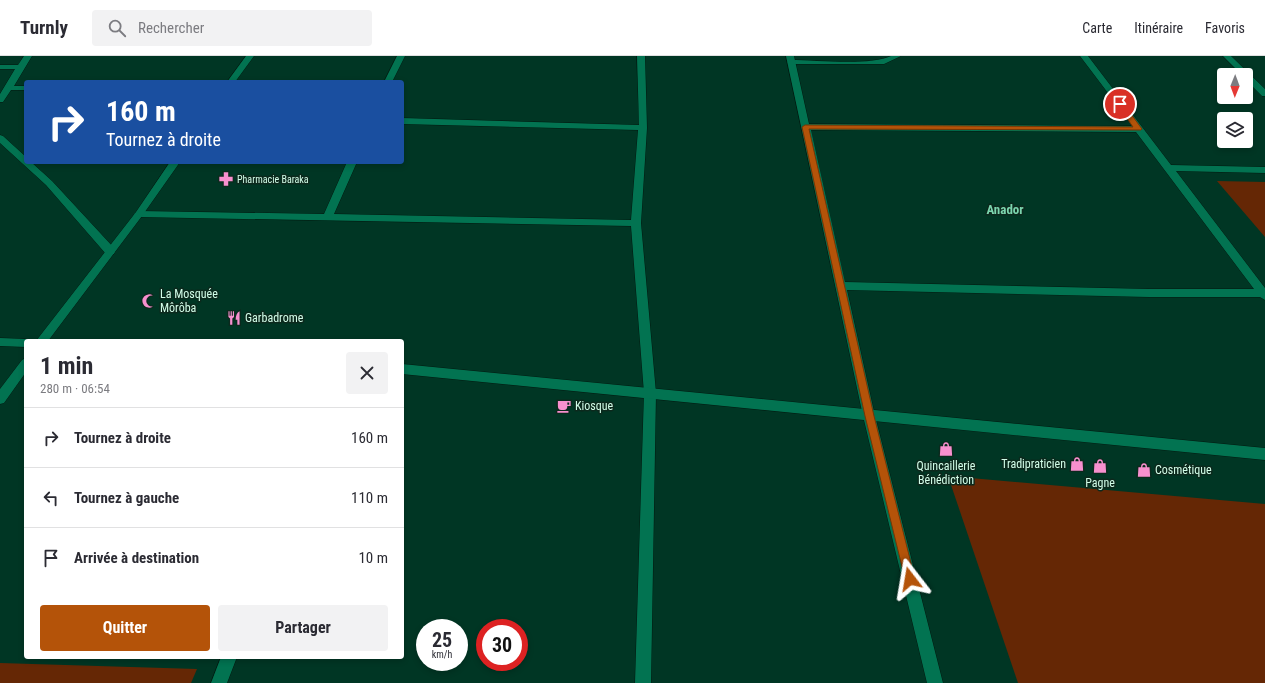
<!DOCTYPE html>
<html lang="fr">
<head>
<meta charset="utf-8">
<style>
	:root { --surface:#fff; --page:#f2f2f3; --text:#2b2b33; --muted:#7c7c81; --line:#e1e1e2; --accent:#b45309 }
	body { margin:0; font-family:"Roboto Condensed",sans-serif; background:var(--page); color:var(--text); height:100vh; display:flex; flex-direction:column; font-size:15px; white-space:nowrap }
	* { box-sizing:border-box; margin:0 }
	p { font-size:13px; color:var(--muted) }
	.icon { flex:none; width:22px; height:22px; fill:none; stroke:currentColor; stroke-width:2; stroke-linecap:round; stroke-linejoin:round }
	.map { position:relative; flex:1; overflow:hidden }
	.details { position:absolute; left:24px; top:283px; width:380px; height:320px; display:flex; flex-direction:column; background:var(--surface); border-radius:4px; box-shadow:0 2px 6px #0003 }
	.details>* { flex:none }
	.banner { position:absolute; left:24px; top:24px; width:380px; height:84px; border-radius:4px; box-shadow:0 2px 6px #0003; background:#1a4fa0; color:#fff; overflow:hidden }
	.needle { width:26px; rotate:181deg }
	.tools { position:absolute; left:1217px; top:12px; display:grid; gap:8px }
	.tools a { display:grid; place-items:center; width:36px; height:36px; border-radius:4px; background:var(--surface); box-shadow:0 2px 6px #0003; font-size:20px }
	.speed { position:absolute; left:416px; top:563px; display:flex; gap:8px; font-size:20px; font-weight:700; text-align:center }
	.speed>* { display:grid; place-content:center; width:52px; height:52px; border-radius:50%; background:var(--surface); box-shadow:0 2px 6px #0003; line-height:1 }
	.speed small { font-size:10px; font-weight:400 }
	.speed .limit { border:6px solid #d22; background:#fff; color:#111 }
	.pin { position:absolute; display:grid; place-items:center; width:34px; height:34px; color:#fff; margin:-17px; border:2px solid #fff; border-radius:50%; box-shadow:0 1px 4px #0007 }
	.me { position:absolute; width:44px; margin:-22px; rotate:346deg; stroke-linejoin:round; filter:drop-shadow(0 0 3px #0008) }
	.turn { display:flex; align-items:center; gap:14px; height:84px; padding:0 16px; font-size:18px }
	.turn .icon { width:52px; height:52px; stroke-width:2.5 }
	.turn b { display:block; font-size:28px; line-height:34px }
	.round { display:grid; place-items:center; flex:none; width:42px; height:42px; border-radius:4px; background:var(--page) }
	.head { display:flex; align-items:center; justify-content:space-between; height:68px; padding:0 16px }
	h1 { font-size:24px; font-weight:700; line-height:30px }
	.cta { display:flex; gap:8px; margin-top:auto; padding:8px 16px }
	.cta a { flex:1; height:46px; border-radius:4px; background:var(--accent); color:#fff; font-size:16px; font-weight:700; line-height:46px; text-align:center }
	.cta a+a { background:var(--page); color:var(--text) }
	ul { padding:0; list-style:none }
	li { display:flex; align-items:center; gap:12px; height:60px; padding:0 16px; border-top:1px solid var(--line) }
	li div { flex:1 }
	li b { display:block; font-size:15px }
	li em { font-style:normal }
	header { display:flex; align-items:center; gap:24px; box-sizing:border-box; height:56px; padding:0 20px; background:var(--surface); border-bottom:1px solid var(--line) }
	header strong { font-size:19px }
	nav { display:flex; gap:22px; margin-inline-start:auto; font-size:14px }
	.search { width:280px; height:36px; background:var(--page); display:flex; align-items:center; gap:10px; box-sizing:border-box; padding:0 14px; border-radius:4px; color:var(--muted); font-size:15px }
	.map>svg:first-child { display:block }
	.green { fill:#652705 }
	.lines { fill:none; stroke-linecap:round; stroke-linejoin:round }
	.lane-casing { stroke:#001a10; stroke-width:1 }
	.street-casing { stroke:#001a10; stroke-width:1 }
	.secondary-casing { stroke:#001a10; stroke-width:1 }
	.lane { fill:#027351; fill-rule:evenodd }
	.street { fill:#027351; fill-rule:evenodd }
	.secondary { fill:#027351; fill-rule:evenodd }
	.route { fill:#b45309; stroke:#753606 }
	.labels { text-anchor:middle; stroke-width:3; stroke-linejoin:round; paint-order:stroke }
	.far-poi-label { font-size:10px; fill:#d2fde8; stroke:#0c291d; text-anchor:start }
	.poi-label { font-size:12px; fill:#d2fde8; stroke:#0c291d; text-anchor:start }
	.neighbourhood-label { font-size:13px; font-weight:bold; fill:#7bd5ae; stroke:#0c291d }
</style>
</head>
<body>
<header>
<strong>Turnly</strong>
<div class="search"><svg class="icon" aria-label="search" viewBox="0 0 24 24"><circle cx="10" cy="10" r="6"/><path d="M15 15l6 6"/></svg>Rechercher</div>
<nav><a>Carte</a><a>Itinéraire</a><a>Favoris</a></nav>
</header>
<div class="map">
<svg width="1265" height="627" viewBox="0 0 1265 627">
	<rect width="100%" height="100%" fill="#003624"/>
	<!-- green -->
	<g class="green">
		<path d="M1217 125 1265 126V181Z"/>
		<path d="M948 420 1265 448V627H1018Z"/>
		<path d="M0 607 197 613 191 627H0Z"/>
	</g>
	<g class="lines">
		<defs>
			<path id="lane" d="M891 0H901L884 8H791L787 6 791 4C816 4 871 10 891 0Z"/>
			<g id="street">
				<path d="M24 0H32L14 30H26V34H11L3 46H0V38L15 13H0V9H18Z"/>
				<path d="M397 0H405L392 26H384Z"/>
				<path d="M637 0H645L647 72 641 167 656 337 651 627H635L644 337 631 170 139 161 134 158 139 155 324 158 347 106H357L334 158 631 164 638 74 402 68V62L639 69Z"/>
				<path d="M786 0H794L809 68 1133 70 1080 0H1088L1171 109 1265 111V117L1176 115 1265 232V244L1260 241H1149L847 234 875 360 943 627H927L863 360ZM811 74 1136 76 1254 233H1149L845 226Z"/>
				<path d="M1223 0H1231L1265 33V40H1262L1246 24V19H1242Z"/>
				<path d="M0 79 3 80 26 101V106H31L52 125 114 192 115 195 114 198H106L46 129 0 87Z"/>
				<path d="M0 282 26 283 31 285H26V291L0 290Z"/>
				<path d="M26 302V316L4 347 0 348V333L22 304Z"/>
				<path d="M221 601H237L227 627H211Z"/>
			</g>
			<g id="secondary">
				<path d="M246 0H254L235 26H227Z"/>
				<path d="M170 106H180L142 160 48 285H36L136 156Z"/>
				<path d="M402 308 1265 392V404L402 318Z"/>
			</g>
		</defs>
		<!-- lane casing -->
		<use href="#lane" class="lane-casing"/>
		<!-- street casing -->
		<use href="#street" class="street-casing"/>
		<!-- secondary casing -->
		<use href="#secondary" class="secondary-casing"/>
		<!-- lane -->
		<use href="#lane" class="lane"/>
		<!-- street -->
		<use href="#street" class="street"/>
		<!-- secondary -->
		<use href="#secondary" class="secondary"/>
	</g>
	<!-- route -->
	<path class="route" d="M1118 47H1123L1142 73 1141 74 809 73 874 360 915 523 914 527 910 529 906 527 865 360 802 71 805 69 1133 71 1117 48Z"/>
	<!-- icons -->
	<defs>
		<symbol id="pharmacy-bare" viewBox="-9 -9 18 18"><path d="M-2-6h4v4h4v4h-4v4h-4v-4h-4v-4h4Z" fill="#f790ce" stroke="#0c291d" stroke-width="2.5" paint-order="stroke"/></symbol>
		<symbol id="mosque-bare" viewBox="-9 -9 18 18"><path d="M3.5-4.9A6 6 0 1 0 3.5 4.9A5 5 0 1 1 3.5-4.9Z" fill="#f790ce" stroke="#0c291d" stroke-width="2.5" paint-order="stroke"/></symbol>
		<symbol id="restaurant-bare" viewBox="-9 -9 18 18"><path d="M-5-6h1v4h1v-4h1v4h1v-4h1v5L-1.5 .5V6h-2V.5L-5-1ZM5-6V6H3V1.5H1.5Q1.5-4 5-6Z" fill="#f790ce" stroke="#0c291d" stroke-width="2.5" paint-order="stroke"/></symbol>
		<symbol id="cafe-bare" viewBox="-9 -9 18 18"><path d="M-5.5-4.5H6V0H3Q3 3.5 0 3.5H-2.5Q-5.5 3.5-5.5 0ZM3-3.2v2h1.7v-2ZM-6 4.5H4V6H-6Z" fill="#f790ce" stroke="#0c291d" stroke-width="2.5" paint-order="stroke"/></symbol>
		<symbol id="shop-bare" viewBox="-9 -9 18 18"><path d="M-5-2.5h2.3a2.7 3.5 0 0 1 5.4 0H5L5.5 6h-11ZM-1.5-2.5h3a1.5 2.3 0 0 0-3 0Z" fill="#f790ce" stroke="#0c291d" stroke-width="2.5" paint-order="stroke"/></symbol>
	</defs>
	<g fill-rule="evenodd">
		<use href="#pharmacy-bare" x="216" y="113" width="20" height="20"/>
		<use href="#mosque-bare" x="139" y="235" width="20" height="20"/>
		<use href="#restaurant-bare" x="224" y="252" width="20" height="20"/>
		<use href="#cafe-bare" x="554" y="340" width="20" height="20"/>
		<use href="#shop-bare" x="936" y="383" width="20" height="20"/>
		<use href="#shop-bare" x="1067" y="398" width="20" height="20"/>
		<use href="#shop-bare" x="1090" y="400" width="20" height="20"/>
		<use href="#shop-bare" x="1134" y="404" width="20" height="20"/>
	</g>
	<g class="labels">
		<!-- far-poi labels -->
		<g class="far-poi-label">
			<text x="237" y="127">Pharmacie Baraka</text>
		</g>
		<!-- poi labels -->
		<g class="poi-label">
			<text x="160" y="242">La Mosquée<tspan x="160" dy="14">Môrôba</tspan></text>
			<text x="245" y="266">Garbadrome</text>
			<text x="575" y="354">Kiosque</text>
			<text x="1066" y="412" text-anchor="end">Tradipraticien</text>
			<text x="946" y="414" text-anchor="middle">Quincaillerie<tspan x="946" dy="14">Bénédiction</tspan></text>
			<text x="1155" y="418">Cosmétique</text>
			<text x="1100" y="431" text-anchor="middle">Pagne</text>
		</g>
		<!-- neighbourhood labels -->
		<g class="neighbourhood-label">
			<text x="1005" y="158">Anador</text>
		</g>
	</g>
</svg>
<div class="tools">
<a><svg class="needle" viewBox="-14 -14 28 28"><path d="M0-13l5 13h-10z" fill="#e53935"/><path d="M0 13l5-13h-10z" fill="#7c7c81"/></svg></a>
<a><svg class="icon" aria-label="layers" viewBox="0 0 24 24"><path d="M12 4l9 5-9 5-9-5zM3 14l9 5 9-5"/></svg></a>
</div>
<div class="speed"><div>25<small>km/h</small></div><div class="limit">30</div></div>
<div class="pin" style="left:1120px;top:48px;background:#d93025"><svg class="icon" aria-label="arrive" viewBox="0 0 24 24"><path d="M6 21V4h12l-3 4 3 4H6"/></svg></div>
<svg class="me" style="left:910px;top:523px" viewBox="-20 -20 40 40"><path d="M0-17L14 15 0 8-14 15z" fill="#b45309" stroke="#fff" stroke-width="4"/></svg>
<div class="banner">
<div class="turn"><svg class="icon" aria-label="right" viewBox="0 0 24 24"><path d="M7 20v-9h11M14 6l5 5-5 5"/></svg><div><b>160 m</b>Tournez à droite</div></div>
</div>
<section class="details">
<div class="head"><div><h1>1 min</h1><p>280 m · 06:54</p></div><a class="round"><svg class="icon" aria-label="close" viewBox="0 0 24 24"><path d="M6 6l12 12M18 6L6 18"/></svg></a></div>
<ul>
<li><svg class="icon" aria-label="right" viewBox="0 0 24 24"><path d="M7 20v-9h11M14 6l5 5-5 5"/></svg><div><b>Tournez à droite</b></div><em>160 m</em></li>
<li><svg class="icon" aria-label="left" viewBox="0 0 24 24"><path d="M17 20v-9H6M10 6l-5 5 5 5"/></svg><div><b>Tournez à gauche</b></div><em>110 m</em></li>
<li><svg class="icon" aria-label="arrive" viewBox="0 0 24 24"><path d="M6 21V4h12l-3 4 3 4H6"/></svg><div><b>Arrivée à destination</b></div><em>10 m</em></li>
</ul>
<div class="cta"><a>Quitter</a><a>Partager</a></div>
</section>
</div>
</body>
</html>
